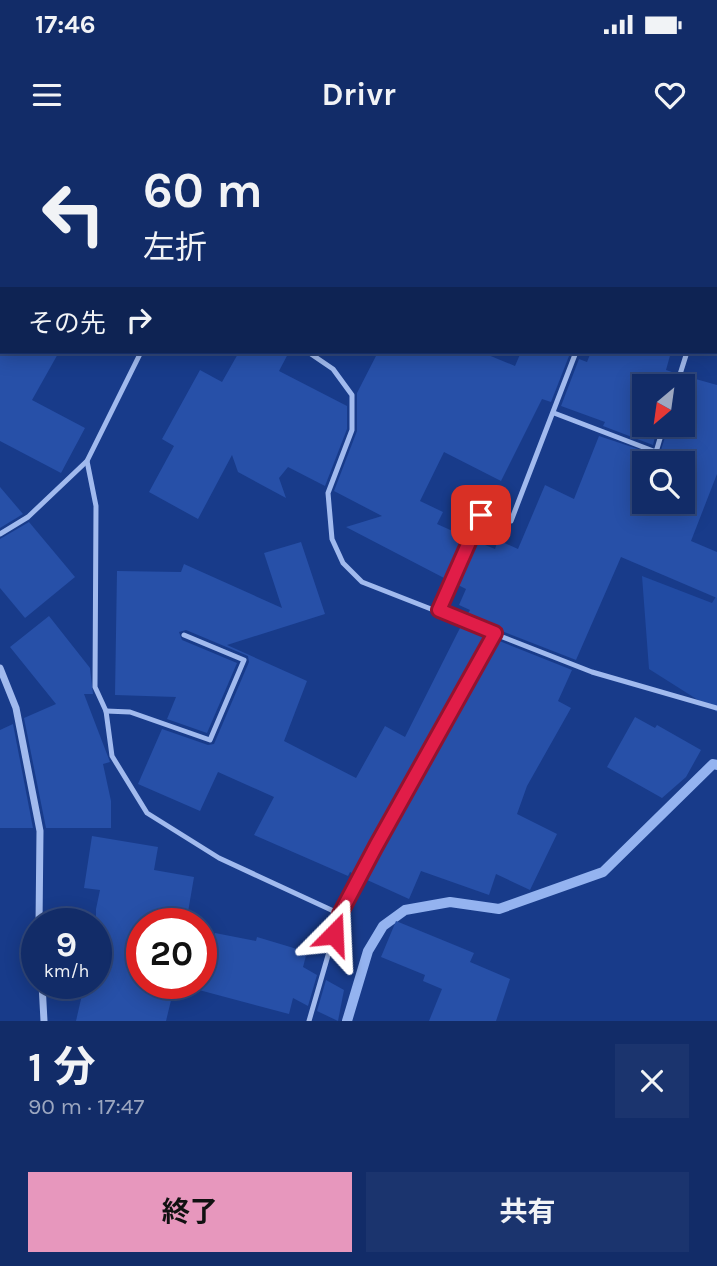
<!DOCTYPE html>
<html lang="ja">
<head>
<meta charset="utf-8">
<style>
	:root { --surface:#122c68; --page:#1b346e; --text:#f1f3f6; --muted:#9ca7c0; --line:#31487c; --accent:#e797bd }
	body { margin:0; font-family:Karla,"Noto Sans JP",sans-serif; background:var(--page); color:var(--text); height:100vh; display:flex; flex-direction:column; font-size:26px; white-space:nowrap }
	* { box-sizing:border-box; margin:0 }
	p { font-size:23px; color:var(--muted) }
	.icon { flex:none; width:38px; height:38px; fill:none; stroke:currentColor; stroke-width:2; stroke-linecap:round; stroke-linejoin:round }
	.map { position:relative; height:881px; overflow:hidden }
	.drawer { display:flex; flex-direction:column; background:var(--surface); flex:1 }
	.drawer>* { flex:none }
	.banner { position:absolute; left:0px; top:0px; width:718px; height:214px; box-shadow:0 4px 18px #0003,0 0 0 2px var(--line); background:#122c68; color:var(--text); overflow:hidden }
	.needle { width:46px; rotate:209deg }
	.tools { position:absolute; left:632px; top:234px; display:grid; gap:14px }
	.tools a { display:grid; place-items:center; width:63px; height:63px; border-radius:0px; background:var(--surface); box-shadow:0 4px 18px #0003,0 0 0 2px var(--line); font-size:35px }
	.speed { position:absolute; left:21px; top:768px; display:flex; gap:14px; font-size:35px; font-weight:700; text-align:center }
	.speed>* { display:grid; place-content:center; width:91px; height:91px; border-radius:50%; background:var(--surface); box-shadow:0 4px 18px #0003,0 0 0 2px var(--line); line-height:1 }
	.speed small { font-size:18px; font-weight:400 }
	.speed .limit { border:10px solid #d22; background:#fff; color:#111 }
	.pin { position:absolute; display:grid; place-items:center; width:60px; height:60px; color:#fff; margin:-30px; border-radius:14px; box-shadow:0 4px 10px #0006 }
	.me { position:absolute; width:77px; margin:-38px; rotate:21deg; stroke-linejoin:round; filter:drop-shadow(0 0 5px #0008) }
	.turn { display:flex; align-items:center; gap:24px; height:147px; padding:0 28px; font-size:32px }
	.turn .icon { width:91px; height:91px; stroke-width:2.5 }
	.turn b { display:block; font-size:49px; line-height:60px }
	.then { display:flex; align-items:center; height:66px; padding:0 28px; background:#0003; gap:14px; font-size:26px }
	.round { display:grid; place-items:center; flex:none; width:74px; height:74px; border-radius:0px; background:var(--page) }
	.overview { display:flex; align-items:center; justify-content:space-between; height:119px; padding:0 28px }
	h1 { font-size:42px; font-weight:700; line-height:52px }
	.primary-button { display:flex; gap:14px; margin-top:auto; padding:14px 28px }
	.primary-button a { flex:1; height:80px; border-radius:0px; background:var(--accent); color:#111; font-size:28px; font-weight:700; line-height:80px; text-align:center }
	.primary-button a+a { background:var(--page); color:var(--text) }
	.status { display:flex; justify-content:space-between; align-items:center; height:49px; padding:0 35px; background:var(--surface); direction:ltr }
	.status svg { height:19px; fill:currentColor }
	header { display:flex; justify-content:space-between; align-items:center; height:91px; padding:0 28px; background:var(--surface); font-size:32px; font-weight:700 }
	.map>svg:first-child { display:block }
	.green { fill:#214ba3 }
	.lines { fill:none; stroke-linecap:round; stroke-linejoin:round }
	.stream { stroke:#94b3f0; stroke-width:10 }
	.building { fill:#2750a8; fill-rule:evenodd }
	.path { stroke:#a1baee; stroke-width:4.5; stroke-dasharray:3.5 5; stroke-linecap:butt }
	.lane { stroke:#a1baee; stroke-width:5 }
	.street { stroke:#a1baee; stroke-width:7 }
	.route-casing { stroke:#92132f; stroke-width:18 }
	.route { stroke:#e11d48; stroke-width:12 }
</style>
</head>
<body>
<div class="status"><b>17:46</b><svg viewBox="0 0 49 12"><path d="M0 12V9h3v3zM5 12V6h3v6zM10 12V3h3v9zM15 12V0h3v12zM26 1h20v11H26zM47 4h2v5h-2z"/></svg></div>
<header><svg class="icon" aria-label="menu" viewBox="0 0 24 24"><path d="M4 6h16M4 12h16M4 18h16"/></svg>Drivr<svg class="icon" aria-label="heart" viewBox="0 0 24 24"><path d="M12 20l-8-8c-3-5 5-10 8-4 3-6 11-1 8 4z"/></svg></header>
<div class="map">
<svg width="717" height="881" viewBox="0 0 717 881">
	<rect width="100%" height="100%" fill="#183b8a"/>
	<!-- green -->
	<path class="green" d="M642 436 712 463 717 455V572L649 529Z"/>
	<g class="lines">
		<!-- stream -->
		<path class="stream" d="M347 881 368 811 383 786 405 770 450 762 499 769 603 732 713 624 717 625"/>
	</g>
	<!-- building -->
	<g class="building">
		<path d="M0 212H59L32 260 85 288 61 333 0 301Z"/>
		<path d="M239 212H289L279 231 347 266V289L325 346 288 327 279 338 286 358 238 332 232 315 198 379 149 352 174 306 162 299 200 230 222 242Z"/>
		<path d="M378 212H481L515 226 521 212H558L569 216 551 262 542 259 501 341 444 312 420 361 443 372 437 384 466 397 446 439 346 387 382 376 334 351 357 291V253Z"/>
		<path d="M591 212H671L666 230 675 233 671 247H644V285H658L653 305 603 286 605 282 561 266 579 219 587 222Z"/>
		<path d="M685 236 717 245V334L691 401 717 412V458L621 417 576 520 466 477 470 470 459 465 466 449 456 444 475 401 495 409 498 400 518 409 545 345 574 359 599 296 659 316 669 285H682V247ZM644 324H682V362H644Z"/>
		<path d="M0 347 23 374 0 388Z"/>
		<path d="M29 382 75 437 25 478 0 448V399Z"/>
		<path d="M301 402 325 474 227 505 307 541 284 601 356 638 385 586 405 597 461 486 487 497 356 735 350 732 348 736 254 695 274 657 218 632 200 671 138 644 162 589 208 605 214 604 249 522 248 516 186 490 179 492 182 500 237 523 207 593 167 579 176 557 115 555 117 431 181 432 184 424 282 468 264 413Z"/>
		<path d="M49 476 90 528 93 554H84L110 622 103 624 111 661V688H46L24 578 56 564 10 507Z"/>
		<path d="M497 500 572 530 558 561 571 568 527 646 517 674 557 694 530 750 496 734 489 755 421 731 409 759 365 739Z"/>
		<path d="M635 577 655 588 657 585 701 610 686 637 662 658 607 627Z"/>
		<path d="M13 584 33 688H0V590Z"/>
		<path d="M92 696 158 707 154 730 194 737 186 784H142V844H175L166 881H76L84 846 96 849V769L100 750 84 748Z"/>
		<path d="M396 781 474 813 470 822 510 839 496 881H429L442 849 423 841 425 835 381 817Z"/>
		<path d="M215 793 256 801 257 797 307 812 303 827 317 835 308 866 293 858 289 874 199 850Z"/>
		<path d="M326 840 344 850 338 881 317 871Z"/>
	</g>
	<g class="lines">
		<!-- path -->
		<path class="path" d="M25 2 26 0"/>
		<!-- lane -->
		<g class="lane">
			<path d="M231 2V0"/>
			<path d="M588 2 589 0"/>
			<path d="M716 38H717"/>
			<path d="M0 39H2"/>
			<path d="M716 120 717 116"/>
			<path d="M141 212 87 321 96 366 95 547 106 571 112 616 147 673 219 718 340 774"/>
			<path d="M308 212 333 229 352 255V290L328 353 332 399 343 423 362 442 592 532 717 568"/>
			<path d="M676 247 687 212"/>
			<path d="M554 273 656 312 664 285"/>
			<path d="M0 394 28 377 87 321"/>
			<path d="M438 470 481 375 511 381 576 212"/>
			<path d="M106 571 130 572 210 600 244 520 184 495"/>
			<path d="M309 881 340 774 495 493"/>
		</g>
		<!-- street -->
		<g class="street">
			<path d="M0 528 16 568 40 691 39 784"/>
			<path d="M42 844 44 881"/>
		</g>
	</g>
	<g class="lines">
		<defs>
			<path id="route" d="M334 794 340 774 376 706 495 493 439 470 481 375"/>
		</defs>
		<!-- route casing -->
		<use href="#route" class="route-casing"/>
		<!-- route -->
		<use href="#route" class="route"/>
	</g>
</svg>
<div class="tools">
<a><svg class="needle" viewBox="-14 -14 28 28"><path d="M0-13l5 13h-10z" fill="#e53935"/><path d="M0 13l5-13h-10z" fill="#9ca7c0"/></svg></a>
<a><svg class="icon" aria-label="search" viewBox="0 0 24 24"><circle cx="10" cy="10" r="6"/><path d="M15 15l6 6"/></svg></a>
</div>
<div class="speed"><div>9<small>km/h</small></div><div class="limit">20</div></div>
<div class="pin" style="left:481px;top:375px;background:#d93025"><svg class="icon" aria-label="arrive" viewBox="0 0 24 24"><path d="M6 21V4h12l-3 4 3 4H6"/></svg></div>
<svg class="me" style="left:334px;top:794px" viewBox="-20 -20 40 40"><path d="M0-17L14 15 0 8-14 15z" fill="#e11d48" stroke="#fff" stroke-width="4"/></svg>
<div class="banner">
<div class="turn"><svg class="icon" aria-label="left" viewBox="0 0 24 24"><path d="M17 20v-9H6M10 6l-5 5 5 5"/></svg><div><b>60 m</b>左折</div></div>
<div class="then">その先<svg class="icon" aria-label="right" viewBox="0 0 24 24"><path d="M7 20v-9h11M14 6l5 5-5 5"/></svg></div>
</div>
</div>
<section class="drawer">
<div class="overview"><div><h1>1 分</h1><p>90 m · 17:47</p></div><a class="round"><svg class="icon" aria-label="close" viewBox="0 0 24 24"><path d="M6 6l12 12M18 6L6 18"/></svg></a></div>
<div class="primary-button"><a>終了</a><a>共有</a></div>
</section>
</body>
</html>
